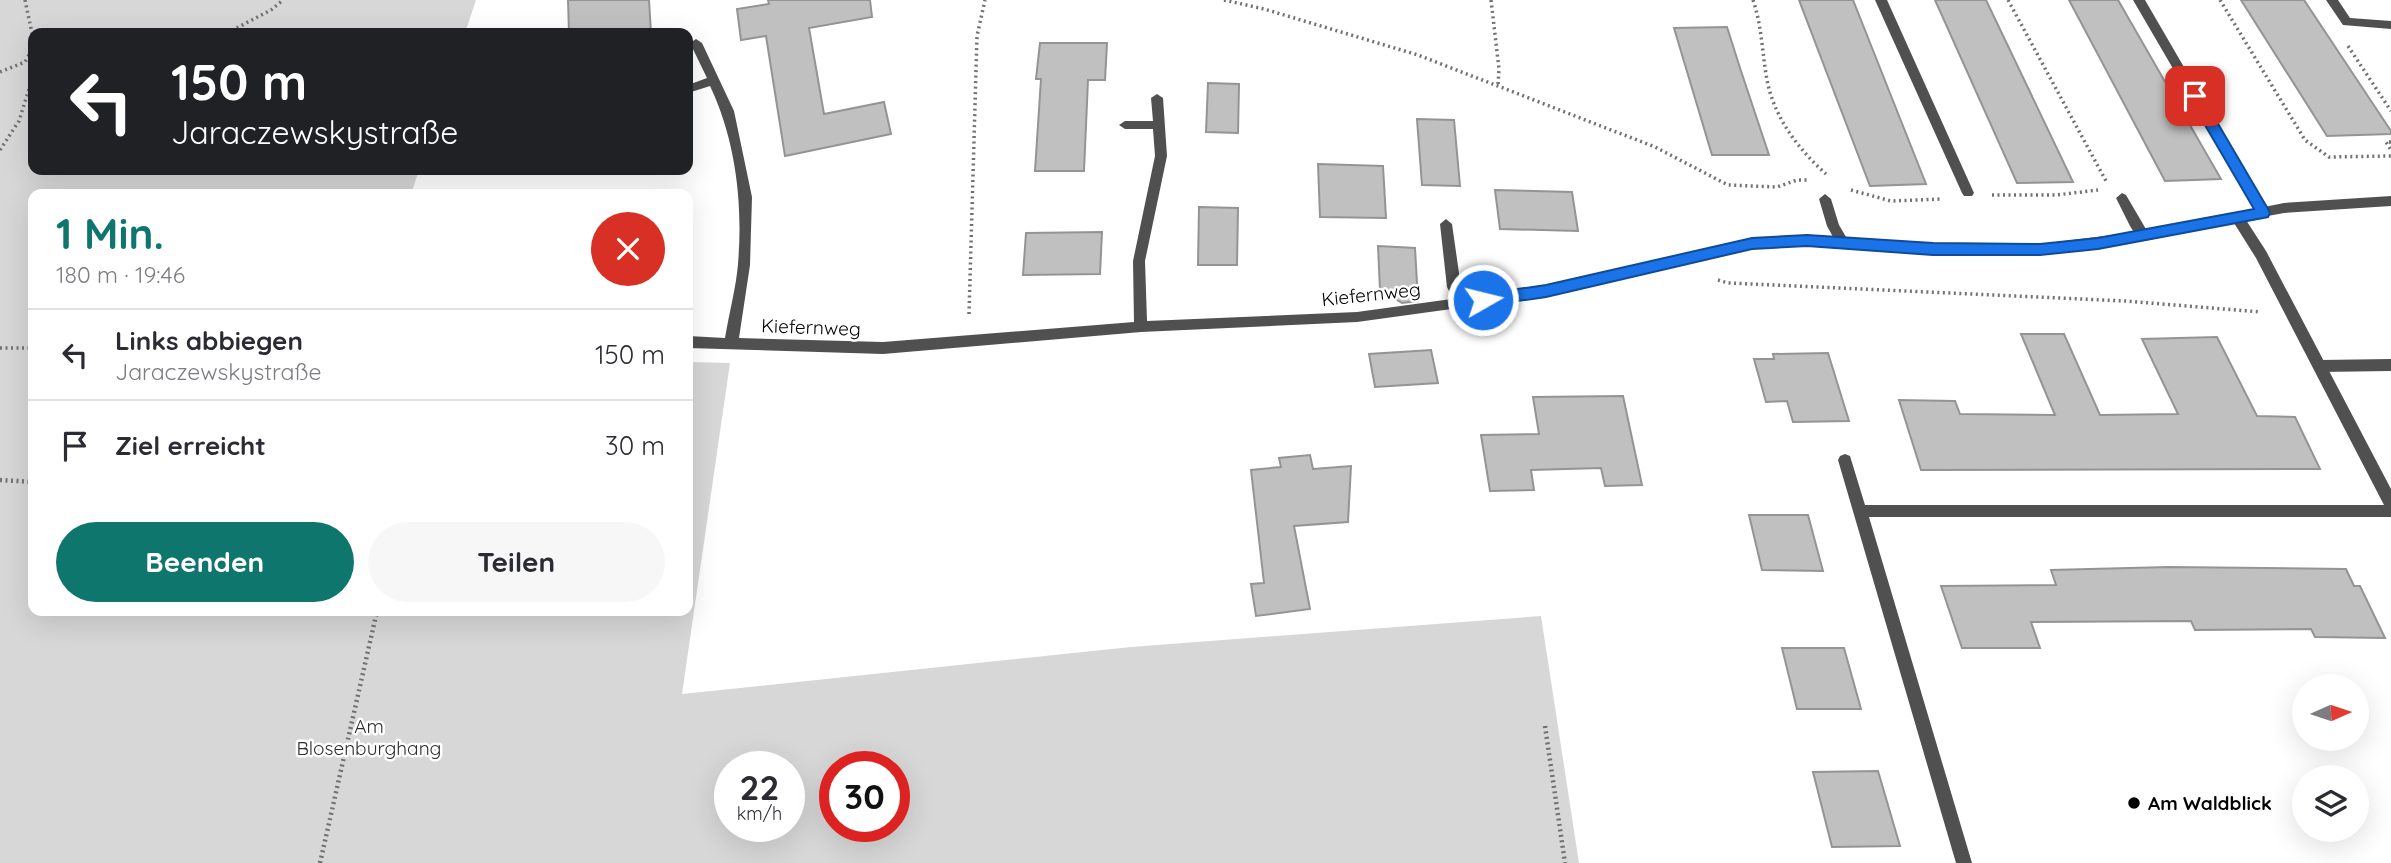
<!DOCTYPE html>
<html lang="de">
<head>
<meta charset="utf-8">
<style>
	:root { --surface:#fff; --page:#f7f7f7; --text:#2b2b33; --muted:#7c7c81; --line:#e1e1e2; --accent:#0f766e }
	body { margin:0; font-family:Quicksand,sans-serif; background:var(--page); color:var(--text); height:100vh; display:flex; flex-direction:column; font-size:26px; white-space:nowrap }
	* { box-sizing:border-box; margin:0 }
	p { font-size:23px; color:var(--muted) }
	.icon { flex:none; width:38px; height:38px; fill:none; stroke:currentColor; stroke-width:2; stroke-linecap:round; stroke-linejoin:round }
	.map { position:relative; flex:1; overflow:hidden }
	.panel { position:absolute; left:28px; top:189px; width:665px; height:427px; display:flex; flex-direction:column; background:var(--surface); border-radius:14px; box-shadow:0 7px 28px #0002 }
	.panel>* { flex:none }
	.banner { position:absolute; left:28px; top:28px; width:665px; height:147px; border-radius:14px; box-shadow:0 7px 28px #0002; background:#202124; color:#fff; overflow:hidden }
	.needle { width:46px; rotate:87deg }
	.fabs { position:absolute; left:2292px; top:674px; display:grid; gap:14px }
	.fabs a { display:grid; place-items:center; width:77px; height:77px; border-radius:50%; background:var(--surface); box-shadow:0 7px 28px #0002; font-size:35px }
	.speed { position:absolute; left:714px; top:751px; display:flex; gap:14px; font-size:35px; font-weight:700; text-align:center }
	.speed>* { display:grid; place-content:center; width:91px; height:91px; border-radius:50%; background:var(--surface); box-shadow:0 7px 28px #0002; line-height:1 }
	.speed small { font-size:18px; font-weight:400 }
	.speed .limit { border:10px solid #d22; background:#fff; color:#111 }
	.pin { position:absolute; display:grid; place-items:center; width:60px; height:60px; color:#fff; margin:-30px; border-radius:14px; box-shadow:0 4px 10px #0006 }
	.me { position:absolute; width:77px; margin:-38px; rotate:82deg; stroke-linejoin:round; filter:drop-shadow(0 0 5px #0008) }
	.turn { display:flex; align-items:center; gap:24px; height:147px; padding:0 28px; font-size:32px }
	.turn .icon { width:91px; height:91px; stroke-width:2.5 }
	.turn b { display:block; font-size:49px; line-height:60px }
	.round { display:grid; place-items:center; flex:none; width:74px; height:74px; border-radius:37px; background:var(--page) }
	.overview { display:flex; align-items:center; justify-content:space-between; height:119px; padding:0 28px }
	h1 { font-size:42px; font-weight:700; line-height:52px; color:var(--accent) }
	.action { display:flex; gap:14px; margin-top:auto; padding:14px 28px }
	.action a { flex:1; height:80px; border-radius:42px; background:var(--accent); color:#fff; font-size:28px; font-weight:700; line-height:80px; text-align:center }
	.action a+a { background:var(--page); color:var(--text) }
	ul { padding:0; list-style:none }
	li { display:flex; align-items:center; gap:21px; height:91px; padding:0 28px; border-top:2px solid var(--line) }
	li div { flex:1 }
	li b { display:block; font-size:26px }
	li em { font-style:normal }
	.map>svg:first-child { display:block }
	.green { fill:#d7d7d7; fill-rule:evenodd }
	.building { fill:#c0c0c0; stroke:#949494; stroke-width:2 }
	.lines { fill:none; stroke-linecap:round; stroke-linejoin:round }
	.path-far1 { stroke:#727272; stroke-width:3.5; stroke-dasharray:2 3.5; stroke-linecap:butt }
	.path { stroke:#727272; stroke-width:4.5; stroke-dasharray:2 3.5; stroke-linecap:butt }
	.lane { fill:#505050; fill-rule:evenodd }
	.street { fill:#505050; fill-rule:evenodd }
	.route { fill:#1a73e8; stroke:#114b97; stroke-width:2 }
	.poi-dot { fill:#000; stroke:#fff; stroke-width:2.5 }
	.labels { text-anchor:middle; stroke-width:5; stroke-linejoin:round; paint-order:stroke }
	.street-label { font-size:19px; fill:#000; stroke:#fff }
	.park-label { font-size:19px; fill:#2e2e2e; stroke:#fff }
	.poi-label { font-size:19px; font-weight:bold; fill:#000; stroke:#fff; text-anchor:start }
</style>
</head>
<body>
<div class="map">
<svg width="2391" height="863" viewBox="0 0 2391 863">
	<rect width="100%" height="100%" fill="#fff"/>
	<!-- green -->
	<path class="green" d="M0 0H476L465 33H33V170H419L411 194H33V611H688V362L730 363 682 694 1131 647 1541 616 1579 863H0ZM730 766H789V826H730ZM835 766H894V826H835Z"/>
	<!-- building -->
	<g class="building">
		<path d="M568 0H649L651 33H569Z"/>
		<path d="M768 0H870L872 17 809 28 824 114 884 102 891 134 785 156 766 36 741 40 737 9 769 4Z"/>
		<path d="M1799 0H1853L1926 184 1870 186Z"/>
		<path d="M1935 0H1986L2073 182 2017 183Z"/>
		<path d="M2069 0H2118L2221 179 2165 181Z"/>
		<path d="M2241 0H2304L2391 131V134L2327 136Z"/>
		<path d="M1727 27 1741 71 1769 155H1712L1674 28Z"/>
		<path d="M1040 43H1107L1105 80H1088L1084 171H1035L1041 79H1036Z"/>
		<path d="M1208 83 1239 84 1238 133 1206 132Z"/>
		<path d="M1417 119 1454 120 1460 186 1422 185Z"/>
		<path d="M1318 164 1383 166 1386 218 1320 217Z"/>
		<path d="M1495 190 1572 192 1578 231 1500 229Z"/>
		<path d="M1199 207 1238 208 1237 265H1198Z"/>
		<path d="M1102 232 1100 274 1023 275 1026 233Z"/>
		<path d="M1378 246 1415 248 1418 301 1402 303 1380 290Z"/>
		<path d="M2021 334H2064L2100 415 2178 414 2142 339 2217 337 2257 416 2295 417 2320 469 1921 470 1899 400 1955 401 1960 414 2055 415Z"/>
		<path d="M1431 350 1438 383 1375 387 1369 354Z"/>
		<path d="M1828 353 1849 421 1793 422 1787 401 1766 402 1754 359H1774L1773 354Z"/>
		<path d="M1623 396 1642 485 1605 486 1601 468 1531 470 1534 490 1490 491 1481 435 1539 434 1533 397Z"/>
		<path d="M1310 455 1313 469 1351 466 1348 522 1294 526 1310 609 1256 616 1251 584 1264 583 1251 470 1281 467 1279 458Z"/>
		<path d="M1749 515H1808L1823 571 1762 570Z"/>
		<path d="M2169 567 2346 569 2354 586H2360L2385 638 2315 637 2311 629 2195 630 2191 621 2031 622 2040 648H1962L1941 586 2056 585 2051 570Z"/>
		<path d="M1782 648H1844L1861 709H1797Z"/>
		<path d="M1878 771 1900 846 1832 847 1813 772Z"/>
	</g>
	<g class="lines">
		<!-- path-far1 -->
		<g class="path-far1">
			<path d="M25 0 33 38"/>
			<path d="M1224 0 1264 9 1418 55 1655 147 1728 185 1777 187 1797 180H1807"/>
			<path d="M1491 0 1499 69 1498 85"/>
			<path d="M1753 0C1762 26 1762 53 1767 80 1774 117 1798 149 1826 174"/>
			<path d="M2008 0 2106 181"/>
			<path d="M2220 0 2305 140 2329 157 2391 156"/>
			<path d="M227 33 271 10 283 0"/>
			<path d="M2348 46 2391 111"/>
			<path d="M0 72 25 62 33 48"/>
			<path d="M2391 142H2386L2391 150"/>
			<path d="M0 150 19 121 29 89 33 85"/>
			<path d="M1851 190 1891 201 1942 199"/>
			<path d="M1992 195H2056L2098 190"/>
			<path d="M1718 280 1728 283 2125 301 2261 312"/>
			<path d="M969 314 977 36 985 0"/>
			<path d="M0 348H33"/>
		</g>
		<!-- path -->
		<g class="path">
			<path d="M0 480 33 482"/>
			<path d="M1545 726 1565 863"/>
			<path d="M320 863 377 611"/>
		</g>
		<!-- lane -->
		<g class="lane">
			<path d="M2133 0H2145L2267 210 2269 213 2267 216H2259Z"/>
			<path d="M2326 0H2338L2350 18 2391 21V29L2343 25Z"/>
			<path d="M2122 193 2126 195C2134 209 2142 222 2150 236L2149 240H2139L2130 226 2116 198Z"/>
			<path d="M1825 194 1831 199 1839 225 1849 242 1848 246H1838L1827 226 1819 199Z"/>
			<path d="M1446 219 1452 224 1461 287 1469 303 1462 308 1457 307 1447 287 1440 224Z"/>
			<path d="M2391 359V371L2320 372 2315 370 2313 366 2315 362 2320 360Z"/>
		</g>
		<!-- street -->
		<g class="street">
			<path d="M1875 0H1887L1974 193 1972 196H1964L1962 193Z"/>
			<path d="M696 39 702 43 734 111 752 197 750 265 739 338 883 342 1134 322 1133 261 1155 156 1153 129H1125L1119 125 1125 121H1153L1151 98 1157 94 1163 98 1167 156 1145 261 1147 321 1357 312 1546 286 1751 239 1807 235 1933 244H2040L2144 231 2284 203 2391 196V206L2284 213 2246 220 2266 251 2391 489V517H1869L1972 863H1956L1838 460 1840 456 1845 454 1850 456 1865 505H2384L2256 258 2234 223 2144 241 2040 254H1933L1807 245 1751 249 1546 296 1357 322 1141 332 883 354 688 348V336L725 338C729 313 736 288 738 264 743 204 736 141 710 86L688 93V85L707 78 690 43Z"/>
		</g>
	</g>
	<!-- route -->
	<path class="route" d="M2195 91 2200 93 2268 209 2270 213 2268 217 2098 249 2040 255H1933L1807 246 1752 249 1546 297 1483 306 1476 300 1483 294 1546 285 1752 238 1807 235 1933 243 2040 244 2098 238 2254 209 2188 96Z"/>
	<!-- markers -->
	<circle class="poi-dot" cx="2134" cy="803" r="7"/>
	<g class="labels">
		<!-- street labels -->
		<g class="street-label">
			<text transform="translate(1371 294) rotate(-6)" y="7">Kiefernweg</text>
			<text transform="translate(811 327) rotate(2)" y="7">Kiefernweg</text>
		</g>
		<!-- park labels -->
		<g class="park-label">
			<text x="369" y="733">Am<tspan x="369" dy="22">Blosenburghang</tspan></text>
		</g>
		<!-- poi labels -->
		<g class="poi-label">
			<text x="2148" y="810">Am Waldblick</text>
		</g>
	</g>
</svg>
<div class="fabs">
<a><svg class="needle" viewBox="-14 -14 28 28"><path d="M0-13l5 13h-10z" fill="#e53935"/><path d="M0 13l5-13h-10z" fill="#7c7c81"/></svg></a>
<a><svg class="icon" aria-label="layers" viewBox="0 0 24 24"><path d="M12 4l9 5-9 5-9-5zM3 14l9 5 9-5"/></svg></a>
</div>
<div class="speed"><div>22<small>km/h</small></div><div class="limit">30</div></div>
<div class="pin" style="left:2195px;top:96px;background:#d93025"><svg class="icon" aria-label="arrive" viewBox="0 0 24 24"><path d="M6 21V4h12l-3 4 3 4H6"/></svg></div>
<svg class="me" style="left:1483px;top:300px" viewBox="-20 -20 40 40"><circle r="17" fill="#1a73e8" stroke="#fff" stroke-width="3"/><path d="M0-11L8 9 0 5-8 9z" fill="#fff"/></svg>
<div class="banner">
<div class="turn"><svg class="icon" aria-label="left" viewBox="0 0 24 24"><path d="M17 20v-9H6M10 6l-5 5 5 5"/></svg><div><b>150 m</b>Jaraczewskystraße</div></div>
</div>
<section class="panel">
<div class="overview"><div><h1>1 Min.</h1><p>180 m · 19:46</p></div><a class="round" style="background:#d93025;color:#fff"><svg class="icon" aria-label="close" viewBox="0 0 24 24"><path d="M6 6l12 12M18 6L6 18"/></svg></a></div>
<ul>
<li><svg class="icon" aria-label="left" viewBox="0 0 24 24"><path d="M17 20v-9H6M10 6l-5 5 5 5"/></svg><div><b>Links abbiegen</b><p>Jaraczewskystraße</p></div><em>150 m</em></li>
<li><svg class="icon" aria-label="arrive" viewBox="0 0 24 24"><path d="M6 21V4h12l-3 4 3 4H6"/></svg><div><b>Ziel erreicht</b></div><em>30 m</em></li>
</ul>
<div class="action"><a>Beenden</a><a>Teilen</a></div>
</section>
</div>
</body>
</html>
